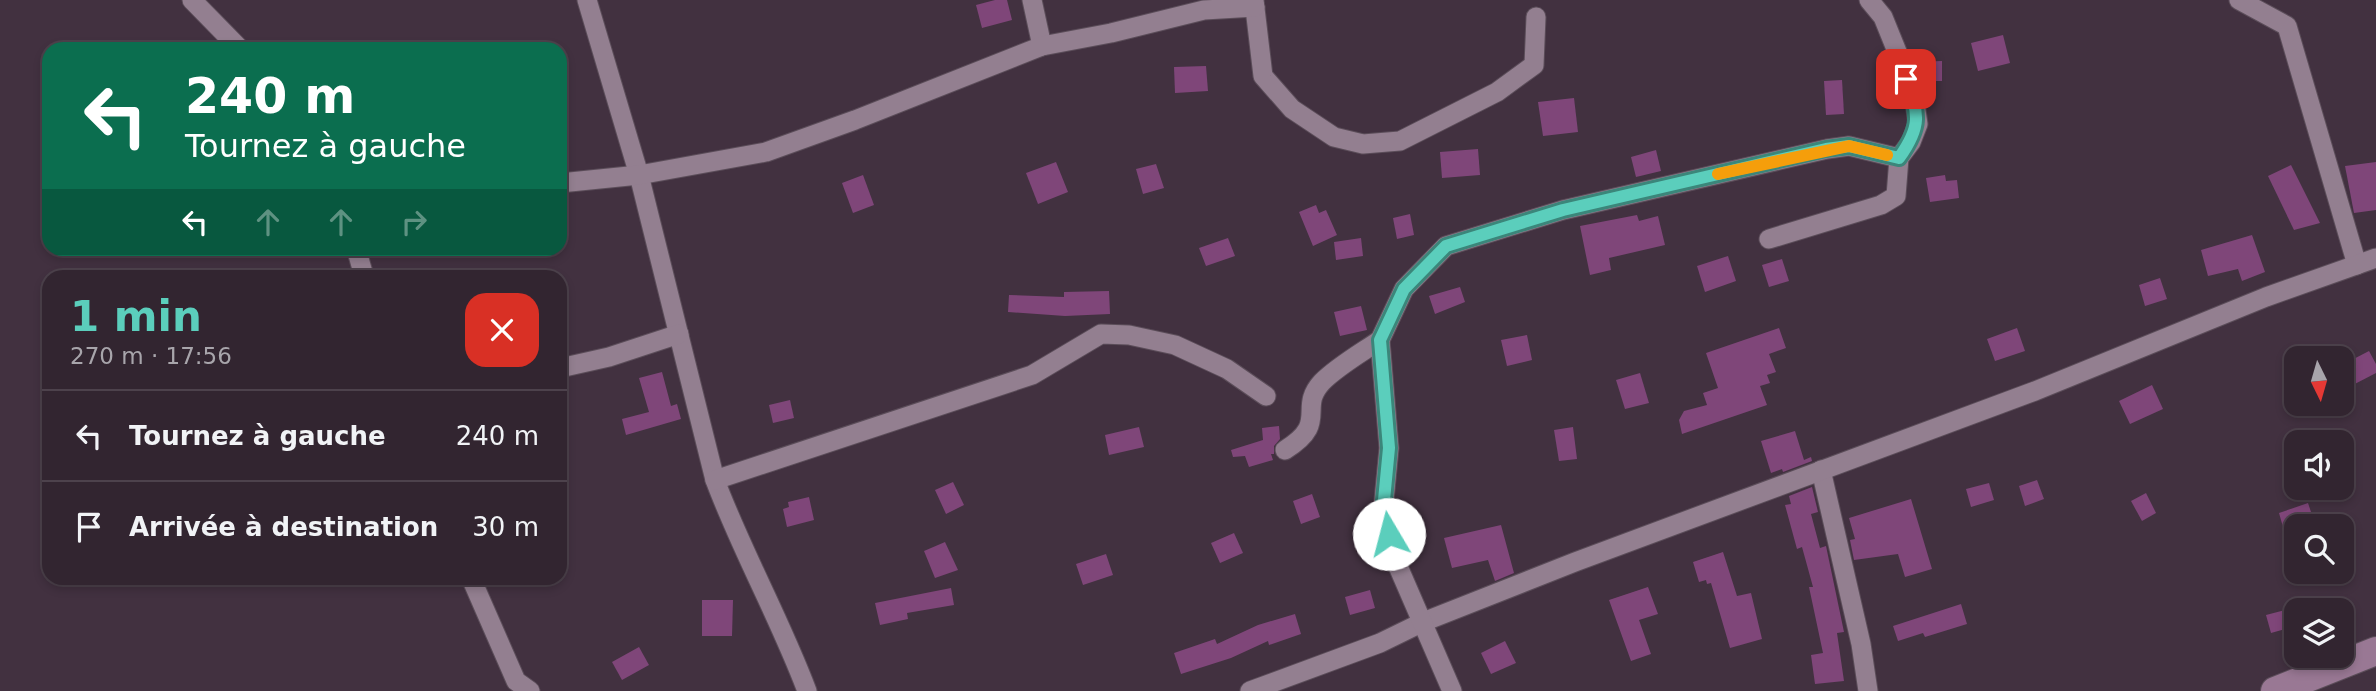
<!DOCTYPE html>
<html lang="fr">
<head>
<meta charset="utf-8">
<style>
	:root { --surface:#322530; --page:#3a2d38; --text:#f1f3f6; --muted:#a8a5ab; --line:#4d424c; --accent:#5bcebc }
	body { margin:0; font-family:"DejaVu Sans",sans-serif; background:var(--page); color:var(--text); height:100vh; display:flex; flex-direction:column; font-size:26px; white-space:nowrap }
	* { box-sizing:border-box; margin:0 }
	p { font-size:23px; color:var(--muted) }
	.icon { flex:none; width:38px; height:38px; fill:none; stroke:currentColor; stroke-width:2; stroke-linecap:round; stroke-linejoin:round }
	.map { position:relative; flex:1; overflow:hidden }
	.drawer { position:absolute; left:42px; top:270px; width:525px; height:315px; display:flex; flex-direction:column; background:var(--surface); border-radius:21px; box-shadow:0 4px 10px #0003,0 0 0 2px var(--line) }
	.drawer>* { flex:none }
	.banner { position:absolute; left:42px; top:42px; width:525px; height:214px; border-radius:21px; box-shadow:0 4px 10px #0003,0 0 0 2px var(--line); background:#0b6e4f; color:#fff; overflow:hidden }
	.needle { width:46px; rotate:175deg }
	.controls { position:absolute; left:2284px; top:346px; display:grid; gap:14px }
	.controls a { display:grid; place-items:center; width:70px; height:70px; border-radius:14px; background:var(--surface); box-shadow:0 4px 10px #0003,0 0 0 2px var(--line); font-size:35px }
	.pin { position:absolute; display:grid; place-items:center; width:60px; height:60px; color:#fff; margin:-30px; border-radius:14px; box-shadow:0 4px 10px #0006 }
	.me { position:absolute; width:77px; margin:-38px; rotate:352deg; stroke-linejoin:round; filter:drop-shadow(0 0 5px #0008) }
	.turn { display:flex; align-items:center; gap:24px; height:147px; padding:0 28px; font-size:32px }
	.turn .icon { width:91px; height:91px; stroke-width:2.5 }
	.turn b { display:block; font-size:49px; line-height:60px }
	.lanes { display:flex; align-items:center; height:66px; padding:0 28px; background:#0003; justify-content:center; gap:35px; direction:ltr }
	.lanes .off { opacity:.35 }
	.round { display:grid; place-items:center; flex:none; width:74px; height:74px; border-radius:21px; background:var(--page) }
	.overview { display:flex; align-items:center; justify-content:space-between; height:119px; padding:0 28px }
	h1 { font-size:42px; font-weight:800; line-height:52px; color:var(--accent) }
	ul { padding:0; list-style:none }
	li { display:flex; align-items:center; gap:21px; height:91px; padding:0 28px; border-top:2px solid var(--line) }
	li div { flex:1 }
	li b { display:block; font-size:26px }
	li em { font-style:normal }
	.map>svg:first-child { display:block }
	.building { fill:#7f4679 }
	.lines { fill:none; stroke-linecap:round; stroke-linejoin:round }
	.street-casing { stroke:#5b4d59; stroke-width:21 }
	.secondary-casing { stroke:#5b4d59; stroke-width:30 }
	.street { stroke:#937f90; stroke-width:19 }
	.secondary { stroke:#997894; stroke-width:28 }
	.route-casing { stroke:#3b867a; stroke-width:18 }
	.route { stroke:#5bcebc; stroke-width:12 }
	.slow { stroke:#f59e0b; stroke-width:12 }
</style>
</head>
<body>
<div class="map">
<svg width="2376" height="691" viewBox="0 0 2376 691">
	<rect width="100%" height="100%" fill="#423140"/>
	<!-- building -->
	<g class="building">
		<path d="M995 0H1007L1012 20 982 28 976 5Z"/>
		<path d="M2003 35 2010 63 1978 71 1971 43Z"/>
		<path d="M1942 61V81H1920L1915 62Z"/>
		<path d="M1206 66 1208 91 1175 93 1174 67Z"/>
		<path d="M1842 80 1844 114 1826 115 1824 81Z"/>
		<path d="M1574 98 1578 132 1543 136 1538 102Z"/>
		<path d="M1478 149 1480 175 1442 178 1440 152Z"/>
		<path d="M1656 150 1661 171 1636 177 1631 157Z"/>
		<path d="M1056 162 1068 192 1038 204 1026 173Z"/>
		<path d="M2376 162V210L2354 213 2345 166Z"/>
		<path d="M1156 164 1164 188 1143 194 1136 169Z"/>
		<path d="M2291 165 2320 223 2294 230 2268 176Z"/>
		<path d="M863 175 874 205 853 213 842 183Z"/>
		<path d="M1945 175 1946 181 1957 180 1959 198 1930 202 1926 178Z"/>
		<path d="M1316 205 1319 213 1326 210 1337 235 1313 246 1299 212Z"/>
		<path d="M1410 214 1414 235 1397 239 1393 218Z"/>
		<path d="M1637 215 1639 221 1658 216 1665 245 1609 258 1611 270 1590 275 1580 226Z"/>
		<path d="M2252 235 2265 272 2242 281 2238 269 2208 276 2201 250Z"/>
		<path d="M1228 238 1235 256 1206 266 1199 248Z"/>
		<path d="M1361 238 1363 256 1336 260 1334 242Z"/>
		<path d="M1728 256 1736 281 1705 292 1697 266Z"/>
		<path d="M1782 259 1789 281 1769 287 1762 265Z"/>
		<path d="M2160 278 2167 299 2145 306 2139 285Z"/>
		<path d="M1460 287 1465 302 1435 314 1429 296Z"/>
		<path d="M1109 291 1110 314 1065 316 1008 312 1009 295 1064 297V292Z"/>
		<path d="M1361 306 1367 330 1340 336 1334 312Z"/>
		<path d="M1779 328 1786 348 1769 354 1776 372 1767 375 1770 383 1760 386 1767 405 1682 434 1679 420 1684 411 1707 405 1703 393 1718 388 1706 353Z"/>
		<path d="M2017 328 2025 351 1995 361 1987 339Z"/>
		<path d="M1527 335 1532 360 1507 366 1501 340Z"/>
		<path d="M2369 351 2376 364V373L2349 387 2342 372V365Z"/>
		<path d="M662 372 671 406 677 404 681 419 626 435 622 419 649 412 639 378Z"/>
		<path d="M1640 373 1649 403 1625 409 1616 380Z"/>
		<path d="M2152 385 2163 409 2130 424 2119 401Z"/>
		<path d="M790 400 794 418 773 423 769 405Z"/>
		<path d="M1279 426 1280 439 1274 446V454H1271L1273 460 1249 467 1245 456 1233 457 1231 450 1263 440 1262 428Z"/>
		<path d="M1139 427 1144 447 1109 455 1105 435Z"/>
		<path d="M1573 427 1577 459 1559 461 1554 430Z"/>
		<path d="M1795 431 1804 460 1811 457 1812 461 1783 472 1782 469 1771 473 1761 441Z"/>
		<path d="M2037 480 2044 499 2025 506 2019 486Z"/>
		<path d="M953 482 964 505 946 514 935 490Z"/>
		<path d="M1989 483 1994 500 1971 507 1966 489Z"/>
		<path d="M1812 487 1818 512 1811 514 1820 548 1826 546 1844 632 1837 633 1844 681 1815 684 1811 655 1823 653 1809 587H1813L1802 547 1797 549 1785 505 1791 504 1789 496Z"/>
		<path d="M2146 493 2156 513 2142 521 2131 501Z"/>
		<path d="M1312 494 1320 517 1301 524 1293 501Z"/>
		<path d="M809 497 814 520 787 527 783 509 789 507 788 502Z"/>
		<path d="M1911 499 1932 569 1905 577 1898 554 1854 560 1850 540 1855 539 1849 518Z"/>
		<path d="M2308 503 2316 527H2283L2279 513Z"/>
		<path d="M1501 525 1514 573 1495 581 1488 560 1452 568 1444 538Z"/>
		<path d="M1234 533 1243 553 1220 563 1211 543Z"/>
		<path d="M945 542 958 570 935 578 924 551Z"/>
		<path d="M1723 552 1737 596 1751 593 1762 639 1730 648 1711 583 1707 584 1706 580 1699 582 1693 562Z"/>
		<path d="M1106 554 1113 575 1083 585 1076 564Z"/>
		<path d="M1648 587 1658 614 1639 620 1651 654 1631 661 1609 600Z"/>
		<path d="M951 588 954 605 907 613 908 619 880 625 875 603Z"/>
		<path d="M1370 590 1375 608 1350 615 1345 597Z"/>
		<path d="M702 600H733L732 636H702Z"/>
		<path d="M1961 604 1967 624 1925 637 1923 633 1898 641 1893 626Z"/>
		<path d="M2296 607V626L2271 633 2266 615Z"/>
		<path d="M1295 614 1301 634 1269 645 1268 641 1231 658 1181 674 1174 653 1215 639 1217 644 1258 625Z"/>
		<path d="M1505 641 1516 663 1491 674 1481 653Z"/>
		<path d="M639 647 649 665 622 680 612 662Z"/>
	</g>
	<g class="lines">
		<defs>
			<g id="street">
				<path d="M192 0 240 49"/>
				<path d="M587 0 639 175 715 480C742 552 780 619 807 691"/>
				<path d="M1032 0 1042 46"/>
				<path d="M1254 0 1263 76 1292 109 1334 137 1363 144 1400 141 1497 92 1534 65 1536 17"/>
				<path d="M2239 0 2287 26 2357 265"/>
				<path d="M560 183 639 175 766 152 855 120 1042 46 1111 33 1204 10 1255 7"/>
				<path d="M1769 239 1881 205 1896 196 1899 158 1911 142 1918 124 1915 103 1898 54 1883 17 1869 0"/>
				<path d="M356 248 364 276"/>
				<path d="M560 368 609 357 679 334"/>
				<path d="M1285 450C1330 422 1297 409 1322 382 1338 366 1361 353 1380 340"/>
				<path d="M1821 470 1861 644 1868 691"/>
				<path d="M715 480 1032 375 1101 334 1129 335 1175 345 1227 369 1266 396"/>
				<path d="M471 578 516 681 530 691"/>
				<path d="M1250 691 1380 643 1423 622 1575 562 2035 391 2266 297 2376 258"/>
				<path d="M1452 691 1397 564 1384 500 1389 448 1380 340 1404 289 1446 246 1563 210 1827 149 1849 146 1899 158"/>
			</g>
			<path id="secondary" d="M2275 691 2376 651"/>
		</defs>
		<!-- street casing -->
		<use href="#street" class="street-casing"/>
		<!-- secondary casing -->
		<use href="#secondary" class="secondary-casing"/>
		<!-- street -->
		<use href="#street" class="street"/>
		<!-- secondary -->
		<use href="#secondary" class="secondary"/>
	</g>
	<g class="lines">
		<defs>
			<path id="route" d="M1389 534 1384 500 1389 448 1380 340 1404 289 1446 246 1563 210 1826 149 1849 146 1899 158C1922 126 1919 114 1906 79"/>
		</defs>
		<!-- route casing -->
		<use href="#route" class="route-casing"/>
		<!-- route -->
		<use href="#route" class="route"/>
		<!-- slow -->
		<path class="slow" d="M1718 174 1849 146 1887 155"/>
	</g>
</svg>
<div class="controls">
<a><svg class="needle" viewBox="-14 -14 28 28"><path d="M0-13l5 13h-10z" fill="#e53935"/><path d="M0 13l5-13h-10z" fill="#a8a5ab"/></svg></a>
<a><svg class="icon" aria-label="sound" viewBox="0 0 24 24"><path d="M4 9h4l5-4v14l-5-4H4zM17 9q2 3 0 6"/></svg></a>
<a><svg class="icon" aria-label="search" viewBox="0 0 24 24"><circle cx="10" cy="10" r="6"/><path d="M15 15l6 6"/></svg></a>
<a><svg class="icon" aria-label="layers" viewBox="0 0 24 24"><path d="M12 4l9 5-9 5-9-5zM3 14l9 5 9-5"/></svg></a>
</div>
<div class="pin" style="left:1906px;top:79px;background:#d93025"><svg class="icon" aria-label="arrive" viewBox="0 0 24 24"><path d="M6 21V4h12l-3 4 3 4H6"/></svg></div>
<svg class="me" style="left:1389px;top:534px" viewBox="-20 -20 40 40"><circle r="19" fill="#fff"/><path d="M0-13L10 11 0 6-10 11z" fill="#5bcebc"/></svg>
<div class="banner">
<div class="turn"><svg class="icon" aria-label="left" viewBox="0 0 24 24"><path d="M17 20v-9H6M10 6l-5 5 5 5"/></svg><div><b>240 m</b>Tournez à gauche</div></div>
<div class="lanes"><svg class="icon" aria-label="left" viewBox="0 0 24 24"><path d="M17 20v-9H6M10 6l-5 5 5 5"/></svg><svg class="icon off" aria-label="ahead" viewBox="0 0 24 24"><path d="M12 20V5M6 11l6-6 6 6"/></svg><svg class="icon off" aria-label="ahead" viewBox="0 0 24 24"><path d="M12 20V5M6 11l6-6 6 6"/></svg><svg class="icon off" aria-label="right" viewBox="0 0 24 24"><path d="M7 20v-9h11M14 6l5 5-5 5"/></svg></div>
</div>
<section class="drawer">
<div class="overview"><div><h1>1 min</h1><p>270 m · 17:56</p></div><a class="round" style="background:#d93025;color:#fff"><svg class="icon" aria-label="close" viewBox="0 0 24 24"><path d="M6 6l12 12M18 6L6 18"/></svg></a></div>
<ul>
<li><svg class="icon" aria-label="left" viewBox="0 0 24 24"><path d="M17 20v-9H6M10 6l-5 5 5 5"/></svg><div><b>Tournez à gauche</b></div><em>240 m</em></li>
<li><svg class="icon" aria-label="arrive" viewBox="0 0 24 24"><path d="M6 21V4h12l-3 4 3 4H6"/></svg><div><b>Arrivée à destination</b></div><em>30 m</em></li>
</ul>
</section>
</div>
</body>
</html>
